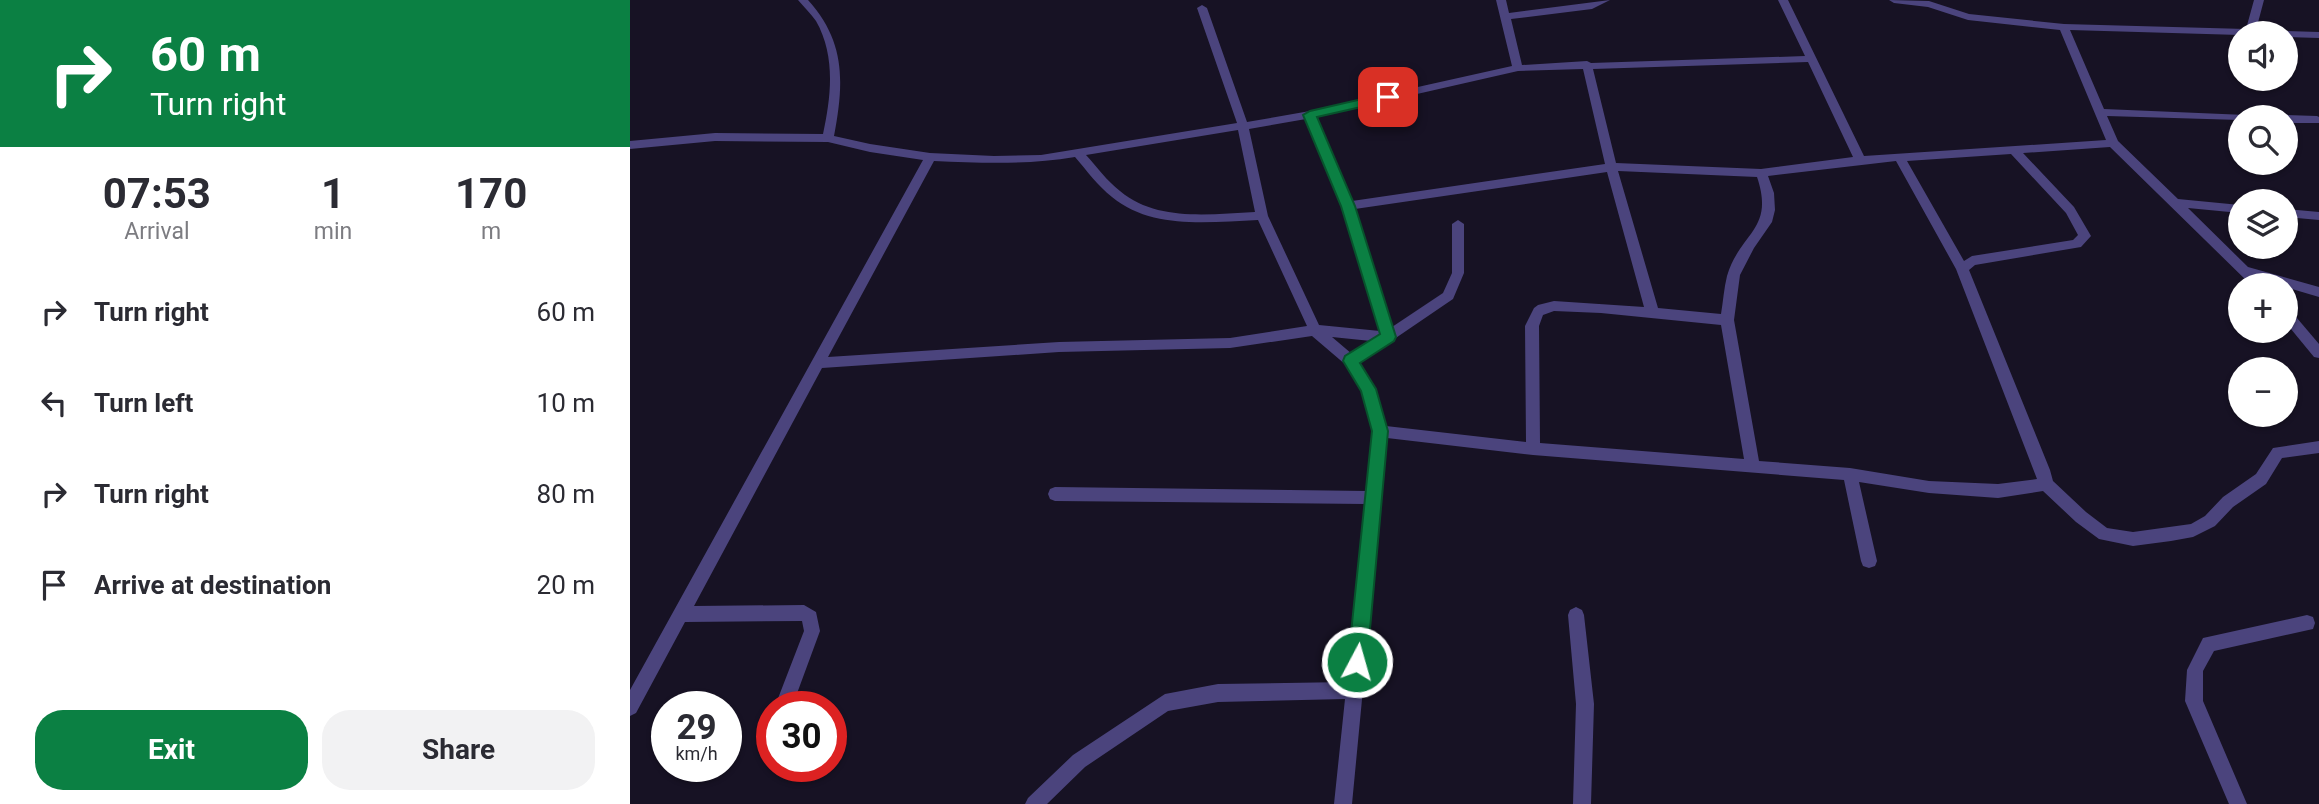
<!DOCTYPE html>
<html lang="en">
<head>
<meta charset="utf-8">
<style>
	:root { --surface:#fff; --page:#f2f2f3; --text:#2b2b33; --muted:#7c7c81; --accent:#0b8043 }
	body { margin:0; font-family:Roboto,sans-serif; background:var(--page); color:var(--text); height:100vh; display:flex; flex-direction:column; font-size:26px; white-space:nowrap }
	* { box-sizing:border-box; margin:0 }
	p { font-size:23px; color:var(--muted) }
	.icon { flex:none; width:38px; height:38px; fill:none; stroke:currentColor; stroke-width:2; stroke-linecap:round; stroke-linejoin:round }
	.map { position:relative; flex:1; overflow:hidden }
	.side { display:flex; flex-direction:column; background:var(--surface); width:630px }
	.side>* { flex:none }
	.top-card { background:#0b8043; color:#fff; overflow:hidden }
	.buttons { position:absolute; left:1598px; top:21px; display:grid; gap:14px }
	.buttons a { display:grid; place-items:center; width:70px; height:70px; border-radius:50%; background:var(--surface); box-shadow:0 2px 5px #0004; font-size:35px }
	.speed { position:absolute; left:21px; top:691px; display:flex; gap:14px; font-size:35px; font-weight:700; text-align:center }
	.speed>* { display:grid; place-content:center; width:91px; height:91px; border-radius:50%; background:var(--surface); box-shadow:0 2px 5px #0004; line-height:1 }
	.speed small { font-size:18px; font-weight:400 }
	.speed .limit { border:10px solid #d22; background:#fff; color:#111 }
	.pin { position:absolute; display:grid; place-items:center; width:60px; height:60px; color:#fff; margin:-30px; border-radius:14px; box-shadow:0 4px 10px #0006 }
	.me { position:absolute; width:77px; margin:-38px; rotate:6deg; stroke-linejoin:round; filter:drop-shadow(0 0 5px #0008) }
	.turn { display:flex; align-items:center; gap:24px; height:147px; padding:0 35px; font-size:32px }
	.turn .icon { width:91px; height:91px; stroke-width:2.5 }
	.turn b { display:block; font-size:49px; line-height:60px }
	.eta { display:flex; justify-content:space-evenly; align-items:center; height:119px; text-align:center }
	.eta b { font-size:42px; font-weight:700; line-height:49px }
	.button { display:flex; gap:14px; margin-top:auto; padding:14px 35px }
	.button a { flex:1; height:80px; border-radius:28px; background:var(--accent); color:#fff; font-size:28px; font-weight:700; line-height:80px; text-align:center }
	.button a+a { background:var(--page); color:var(--text) }
	ul { padding:0; list-style:none }
	li { display:flex; align-items:center; gap:21px; height:91px; padding:0 35px }
	li div { flex:1 }
	li b { display:block; font-size:26px }
	li em { font-style:normal }
	main { display:flex; flex:1; min-height:0 }
	.map>svg:first-child { display:block }
	.lines { fill:none; stroke-linecap:round; stroke-linejoin:round }
	.street { fill:#4b447d; fill-rule:evenodd }
	.route { fill:#0b8043; stroke:#07532c; stroke-width:2 }
</style>
</head>
<body>
<main>
<section class="side">
<div class="top-card">
<div class="turn"><svg class="icon" aria-label="right" viewBox="0 0 24 24"><path d="M7 20v-9h11M14 6l5 5-5 5"/></svg><div><b>60 m</b>Turn right</div></div>
</div>
<div class="eta">
<div><b>07:53</b><p>Arrival</p></div>
<div><b>1</b><p>min</p></div>
<div><b>170</b><p>m</p></div>
</div>
<ul>
<li><svg class="icon" aria-label="right" viewBox="0 0 24 24"><path d="M7 20v-9h11M14 6l5 5-5 5"/></svg><div><b>Turn right</b></div><em>60 m</em></li>
<li><svg class="icon" aria-label="left" viewBox="0 0 24 24"><path d="M17 20v-9H6M10 6l-5 5 5 5"/></svg><div><b>Turn left</b></div><em>10 m</em></li>
<li><svg class="icon" aria-label="right" viewBox="0 0 24 24"><path d="M7 20v-9h11M14 6l5 5-5 5"/></svg><div><b>Turn right</b></div><em>80 m</em></li>
<li><svg class="icon" aria-label="arrive" viewBox="0 0 24 24"><path d="M6 21V4h12l-3 4 3 4H6"/></svg><div><b>Arrive at destination</b></div><em>20 m</em></li>
</ul>
<div class="button"><a>Exit</a><a>Share</a></div>
</section>
<div class="map">
<svg width="1689" height="804" viewBox="0 0 1689 804">
	<rect width="100%" height="100%" fill="#171224"/>
	<g class="lines">
		<!-- street -->
		<g class="street">
			<path d="M168 0H178C216 42 214 83 204 136L240 144 300 153 364 156 411 155 607 123 567 8 572 5 577 8 617 122 680 111 882 66 866 0H876L879 13 980 0 962 9 881 19 892 65 957 61 961 63 1175 56 1148 0H1158L1234 156 1476 140 1430 30 1338 20 1298 7 1264 3 1259 0 1299 1 1339 14 1434 24 1616 29 1624 0H1634L1626 30H1641L1646 33H1610V35L1440 30 1474 109 1616 115 1617 117H1610V120L1477 116 1488 141 1548 199 1610 205V213L1558 208 1618 267 1689 287V297L1632 280 1635 285H1621L1480 147 1393 153 1444 207 1461 236 1451 247 1345 265 1339 270 1420 470 1423 481 1456 512 1477 528 1503 532 1561 524 1575 516 1593 497 1626 474 1643 448 1689 441V453L1652 458 1636 484 1603 507 1585 526 1563 537 1541 541 1503 546 1469 539 1446 522 1413 491 1368 498 1299 493 1229 482 1247 561 1245 566 1239 568 1233 566 1231 561 1214 480 903 455 757 438 722 804H704L715 699 588 702 538 711 455 767 417 804H395L398 798 443 755 535 694 588 684 717 682 735 504 425 501 420 499 418 494 420 489 425 487 737 491 743 431 731 390 716 365 682 336 600 348 429 352 192 368 64 606 174 605 186 612 190 631 162 707H150L147 701 174 631 172 621 55 622 6 713 0 716V690L293 160 240 152 198 142 85 141 0 149V141L85 133 193 134C201 97 206 56 186 21 181 14 174 7 168 0ZM1178 62 1223 157 1131 169 986 163 963 69ZM953 69 975 164 722 201 686 117 888 71ZM676 119 712 206 750 331 689 325 638 216 619 129ZM608 130 625 212C580 214 527 222 490 191 477 181 467 167 456 155ZM1381 154 1436 213 1448 235 1443 240 1342 256 1334 261 1277 161ZM445 157C457 171 468 186 482 197 522 230 579 222 628 220L677 326 600 338 429 342 198 357 304 161C352 163 398 165 445 157ZM1266 161 1326 269 1407 479 1368 484 1299 481 1220 468 1129 461 1104 320 1110 275 1124 248 1142 222 1145 210 1144 193 1138 176ZM988 171 1127 177C1145 230 1110 232 1097 276 1094 288 1093 302 1091 314L1028 308ZM977 172 1014 307 924 301 908 305 904 308 895 326 896 442 756 426 745 389 729 363 823 299 834 273V224L828 220 822 224V273L813 293 762 327 725 209ZM924 311 971 313 1091 325 1114 459 910 443 909 326 913 315ZM702 337 741 341 722 354Z"/>
			<path d="M1656 31 1689 32V38L1656 37V33H1651Z"/>
			<path d="M1656 115 1687 116 1689 117V123H1656V117H1652Z"/>
			<path d="M1656 209 1689 212V220L1656 217Z"/>
			<path d="M1656 310 1661 311 1689 344V358L1684 357 1656 323Z"/>
			<path d="M946 607 952 610 954 615 964 704 961 804H943L946 704 938 615 940 610Z"/>
			<path d="M1677 615 1683 617 1685 623 1683 629 1584 651 1573 671V701L1617 804H1599L1555 701 1557 670 1573 638Z"/>
		</g>
	</g>
	<!-- route -->
	<path class="route" d="M758 93 764 97 762 100 687 117 725 206 766 337 764 341 730 363 746 389 758 431 737 662 734 669 727 672 721 669 718 662 742 431 731 391 713 361 715 356 750 334 711 206 673 115 680 111Z"/>
</svg>
<div class="buttons">
<a><svg class="icon" aria-label="sound" viewBox="0 0 24 24"><path d="M4 9h4l5-4v14l-5-4H4zM17 9q2 3 0 6"/></svg></a>
<a><svg class="icon" aria-label="search" viewBox="0 0 24 24"><circle cx="10" cy="10" r="6"/><path d="M15 15l6 6"/></svg></a>
<a><svg class="icon" aria-label="layers" viewBox="0 0 24 24"><path d="M12 4l9 5-9 5-9-5zM3 14l9 5 9-5"/></svg></a>
<a>+</a>
<a>−</a>
</div>
<div class="speed"><div>29<small>km/h</small></div><div class="limit">30</div></div>
<div class="pin" style="left:758px;top:97px;background:#d93025"><svg class="icon" aria-label="arrive" viewBox="0 0 24 24"><path d="M6 21V4h12l-3 4 3 4H6"/></svg></div>
<svg class="me" style="left:727px;top:662px" viewBox="-20 -20 40 40"><circle r="17" fill="#0b8043" stroke="#fff" stroke-width="3"/><path d="M0-11L8 9 0 5-8 9z" fill="#fff"/></svg>
</div>
</main>
</body>
</html>
